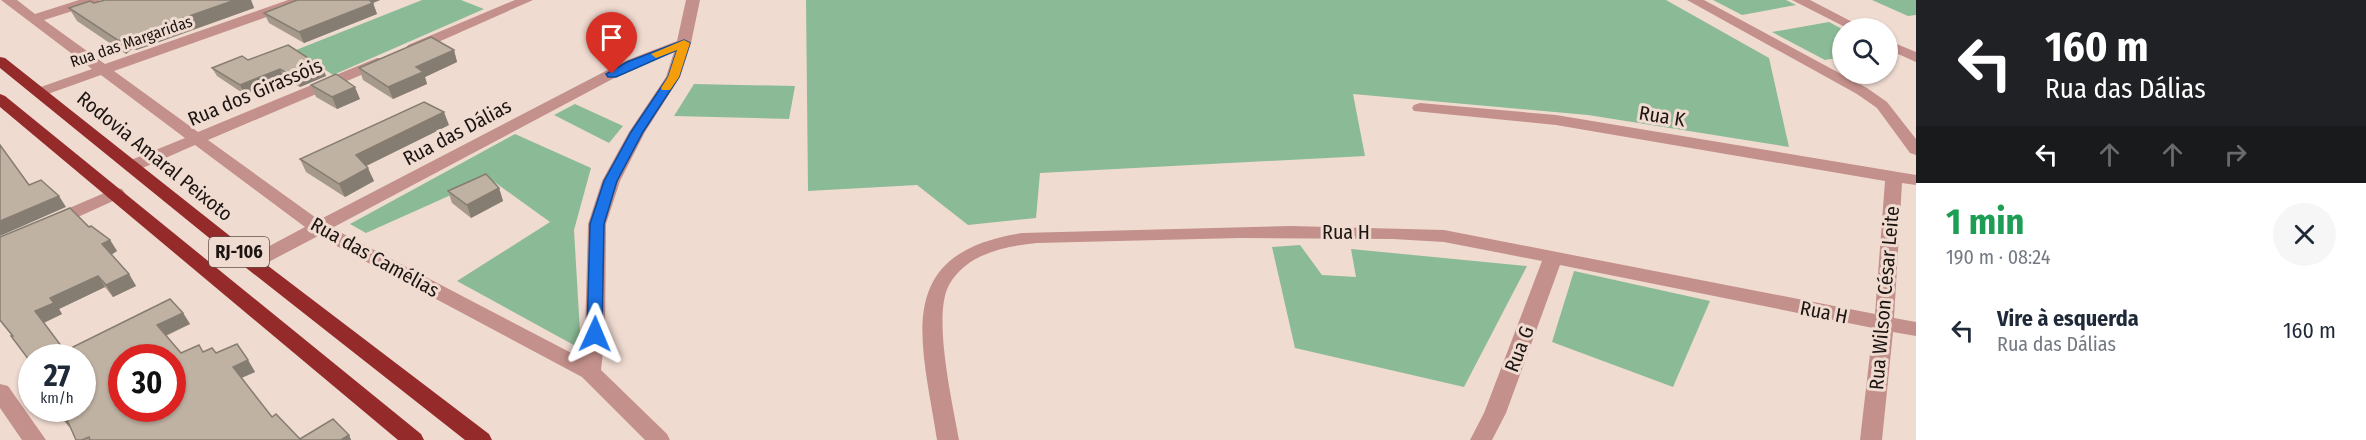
<!DOCTYPE html>
<html lang="pt">
<head>
<meta charset="utf-8">
<style>
	:root { --surface:#fff; --page:#f6f6f7; --text:#1f2937; --muted:#747a83 }
	body { margin:0; font-family:"Fira Sans Condensed",sans-serif; background:var(--page); color:var(--text); height:100vh; display:flex; flex-direction:column; font-size:22px; white-space:nowrap }
	* { box-sizing:border-box; margin:0 }
	p { font-size:20px; color:var(--muted) }
	.icon { flex:none; width:33px; height:33px; fill:none; stroke:currentColor; stroke-width:2; stroke-linecap:round; stroke-linejoin:round }
	.map { position:relative; flex:1; overflow:hidden }
	.panel { display:flex; flex-direction:column; background:var(--surface); width:450px }
	.panel>* { flex:none }
	.guide { background:#202124; color:#fff; overflow:hidden }
	.controls { position:absolute; left:1832px; top:18px; display:grid; gap:12px }
	.controls a { display:grid; place-items:center; width:66px; height:66px; border-radius:50%; background:var(--surface); box-shadow:0 2px 4px #0004; font-size:30px }
	.speed { position:absolute; left:18px; top:344px; display:flex; gap:12px; font-size:30px; font-weight:700; text-align:center }
	.speed>* { display:grid; place-content:center; width:78px; height:78px; border-radius:50%; background:var(--surface); box-shadow:0 2px 4px #0004; line-height:1 }
	.speed small { font-size:15px; font-weight:400 }
	.speed .limit { border:9px solid #d22; background:#fff; color:#111 }
	.pin { position:absolute; display:grid; place-items:center; width:51px; height:51px; color:#fff; margin:-62px -26px; border-radius:50% 50% 50% 0; rotate:-45deg; box-shadow:0 0 6px #0007 }
	.pin .icon { rotate:45deg }
	.me { position:absolute; width:66px; margin:-33px; rotate:1deg; stroke-linejoin:round; filter:drop-shadow(0 0 4px #0008) }
	.turn { display:flex; align-items:center; gap:21px; height:126px; padding:0 30px; font-size:27px }
	.turn .icon { width:78px; height:78px; stroke-width:2.5 }
	.turn b { display:block; font-size:42px; line-height:51px }
	.lanes { display:flex; align-items:center; height:57px; padding:0 30px; background:#0003; justify-content:center; gap:30px; direction:ltr }
	.lanes .off { opacity:.35 }
	.round { display:grid; place-items:center; flex:none; width:63px; height:63px; border-radius:32px; background:var(--page) }
	.overview { display:flex; align-items:center; justify-content:space-between; height:102px; padding:0 30px }
	h1 { font-size:36px; font-weight:700; line-height:45px; color:#1e9e55 }
	ul { padding:0; list-style:none }
	li { display:flex; align-items:center; gap:18px; height:90px; padding:0 30px }
	li div { flex:1 }
	li b { display:block; font-size:22px }
	li em { font-style:normal }
	main { display:flex; flex:1; min-height:0 }
	.map>svg:first-child { display:block }
	.green { fill:#8bbb96 }
	.lines { fill:none; stroke-linecap:round; stroke-linejoin:round }
	.minor { fill:#c3908b; fill-rule:evenodd }
	.highway { fill:#942a2a; fill-rule:evenodd }
	.wall { fill:#a5998c }
	.shaded-wall { fill:#867d72 }
	.building { fill:#c0b2a3; stroke:#867d72; stroke-width:1.5; fill-rule:evenodd }
	.route { fill:#1a73e8; stroke:#114b97; stroke-width:1.5 }
	.slow { fill:#f59e0b }
	.labels { text-anchor:middle; stroke-width:6; stroke-linejoin:round; paint-order:stroke }
	.far-street-label { font-size:16px; fill:#1c1512; stroke:#f0dbd1 }
	.shield { fill:#f0dbd1; stroke:#5c504b; stroke-width:1.5 }
	.shield-label { font-size:18px; font-weight:bold; fill:#1c1512 }
	.street-label { font-size:20px; fill:#1c1512; stroke:#f0dbd1 }
</style>
</head>
<body>
<main>
<div class="map">
<svg width="1916" height="440" viewBox="0 0 1916 440">
	<rect width="100%" height="100%" fill="#f0dbd1"/>
	<!-- green -->
	<g class="green">
		<path d="M422 0H461L484 9 333 75 296 50Z"/>
		<path d="M806 0H1666L1769 58 1789 147 1588 115 1353 94 1365 156 1040 173 1036 218 968 225 917 185 808 191Z"/>
		<path d="M1713 0H1786L1796 5 1742 15Z"/>
		<path d="M1872 0H1916V15L1908 16Z"/>
		<path d="M1829 22 1842 29V57L1825 60 1772 32Z"/>
		<path d="M694 84 795 86 789 119 674 116Z"/>
		<path d="M575 104 623 126 609 143 554 115Z"/>
		<path d="M515 134 591 168 574 230 581 349 457 281 550 222 489 178 366 233 350 224Z"/>
		<path d="M1300 245 1322 275 1356 277 1351 249 1527 266 1464 387 1295 348 1272 247Z"/>
		<path d="M1574 271 1710 301 1673 387 1552 342Z"/>
	</g>
	<g class="lines">
		<!-- minor -->
		<g class="minor">
			<path d="M1 0H17L35 14 79 0H100L98 3 44 20 105 64 288 0H308L306 3 114 71 198 132 377 58H387L389 61 387 64 208 140 319 220 625 61 677 41 686 0H700L691 43 680 77 645 132 620 181 606 224 605 334 601 370 667 434 670 440H645L582 377 318 236 259 267H245L243 263 245 259 305 227 195 145 138 170H126L124 166 126 162 185 138 101 75 45 95H35L32 92 35 89 92 69ZM674 52 666 77 629 132 602 181 588 224 585 334 581 358 332 228 635 67Z"/>
			<path d="M515 0H533L418 51H408L406 48 408 45Z"/>
			<path d="M1687 0H1704L1867 88 1887 102 1916 139V155L1910 153 1877 108 1857 94Z"/>
			<path d="M1792 0H1810L1864 28H1847Z"/>
			<path d="M1887 40 1916 52V62L1887 49Z"/>
			<path d="M1420 103 1556 115 1916 175V185L1902 183 1894 318 1916 322V336L1893 332 1882 440H1860L1873 328 1560 265 1506 413 1492 440H1470L1484 413 1542 261 1444 242 1393 239 1240 238 1037 243C1005 246 966 254 949 285 932 316 953 405 959 440H937C922 342 890 253 1022 233L1291 226 1444 230 1875 314 1885 181 1556 125 1414 111 1412 108 1414 105Z"/>
			<path d="M116 188 122 189 125 193 122 197 58 226H46L43 222 46 218Z"/>
			<path d="M0 384 8 386 46 440H22L0 408Z"/>
		</g>
		<!-- highway -->
		<g class="highway">
			<path d="M0 57 5 58 259 259 489 434 492 440H465L245 267 0 68Z"/>
			<path d="M0 94 5 96 421 434 424 440H398L0 107Z"/>
		</g>
	</g>
	<!-- wall -->
	<g class="wall">
		<path d="M105 0H251L254 8 146 47 136 50 132 49 126 54 77 21 69 8 94 3Z"/>
		<path d="M297 0H380L373 3 377 14 304 43 269 23 264 13Z"/>
		<path d="M454 50 457 62 425 77 427 84 393 99 363 80 359 68Z"/>
		<path d="M248 60 322 67 326 76 300 87 284 78 244 94 217 76 212 68Z"/>
		<path d="M311 85 360 99 337 109 316 97Z"/>
		<path d="M449 125 366 166 374 181 345 197 306 172 300 159Z"/>
		<path d="M499 188 503 201 471 218 452 203 448 191Z"/>
		<path d="M89 227 110 240 117 251 111 255 129 274 136 286 113 297 105 287 59 309 62 314 44 323 65 351 183 313 190 324 166 336 181 353 203 352 248 360 255 372 241 378 272 417 300 439 349 435 351 440H76L82 408 12 336 0 321V237Z"/>
	</g>
	<!-- shaded-wall -->
	<g class="shaded-wall">
		<path d="M235 0H251L254 8 136 50 129 37Z"/>
		<path d="M363 0H380L365 6Z"/>
		<path d="M373 3 377 14 304 43 299 32Z"/>
		<path d="M124 36 132 49 126 54 119 41Z"/>
		<path d="M454 50 457 62 425 77 427 84 393 99 388 87 416 67Z"/>
		<path d="M322 67 326 76 300 87 296 78Z"/>
		<path d="M280 69 284 78 244 94 240 85Z"/>
		<path d="M355 87 360 99 337 109 332 97Z"/>
		<path d="M444 112 449 125 362 168 356 155Z"/>
		<path d="M368 168 374 181 345 197 339 184Z"/>
		<path d="M499 188 503 201 471 218 467 205Z"/>
		<path d="M59 196 66 207 0 236V221Z"/>
		<path d="M110 240 117 251 109 256 102 244Z"/>
		<path d="M129 274 136 286 113 297 106 285Z"/>
		<path d="M98 276 105 287 59 309 62 314 43 323 35 311 50 298Z"/>
		<path d="M183 313 190 324 164 336 157 325Z"/>
		<path d="M248 360 255 372 239 379 233 367Z"/>
		<path d="M65 415 70 428 61 417Z"/>
		<path d="M349 435 351 440H341Z"/>
	</g>
	<!-- building -->
	<g class="building">
		<path d="M105 0H235L138 34 129 37 124 36 119 41 69 8 90 1 94 3Z"/>
		<path d="M297 0H369L373 3 299 32 264 13Z"/>
		<path d="M431 37 454 50 416 67 423 72 388 87 359 68Z"/>
		<path d="M288 45 322 67 296 78 280 69 240 85 212 68 242 56 248 60Z"/>
		<path d="M336 74 355 87 332 97 311 85Z"/>
		<path d="M424 102 444 112 356 155 368 168 339 184 300 159Z"/>
		<path d="M0 145 29 185 41 180 59 196 0 221Z"/>
		<path d="M486 174 499 188 467 205 448 191Z"/>
		<path d="M70 208 89 227 91 226 110 240 102 244 129 274 106 285 98 276 50 298 54 303 35 311 65 351 170 299 183 313 157 325 181 353 199 345 203 352 212 348 216 353 237 344 248 360 233 367 272 417 276 414 300 439 333 419 349 435 341 440H90L89 437 82 440H76L65 415 61 417 57 408H82V357H32V364L11 336H13L0 320V237ZM122 357H172V408H122Z"/>
	</g>
	<!-- route -->
	<path class="route" d="M684 40 690 43 679 77 643 132 617 181 604 224 602 334 600 338H589L587 334 590 224 604 181 631 132 668 77 677 50 616 77H608L606 74 627 62Z"/>
	<!-- slow -->
	<path class="slow" d="M684 40 690 43 679 77 670 90H662L661 88 668 77 677 50 656 58 651 54Z"/>
	<g class="labels">
		<!-- far-street labels -->
		<g class="far-street-label">
			<text transform="translate(131 41) rotate(-19)" y="6">Rua das Margaridas</text>
		</g>
		<!-- shield labels -->
		<rect class="shield" x="209" y="237" width="60" height="30" rx="4.5"/>
		<g class="shield-label">
			<text x="239" y="258">RJ-106</text>
		</g>
		<!-- street labels -->
		<g class="street-label">
			<text transform="translate(255 92) rotate(-23)" y="7">Rua dos Girassóis</text>
			<text transform="translate(1662 116) rotate(9)" y="7">Rua K</text>
			<text transform="translate(457 132) rotate(-28)" y="7">Rua das Dálias</text>
			<text transform="translate(155 156) rotate(39)" y="7">Rodovia Amaral Peixoto</text>
			<text x="1346" y="239">Rua H</text>
			<text transform="translate(375 257) rotate(29)" y="7">Rua das Camélias</text>
			<text transform="translate(1884 298) rotate(-85)" y="7">Rua Wilson César Leite</text>
			<text transform="translate(1824 312) rotate(11)" y="7">Rua H</text>
			<text transform="translate(1519 349) rotate(-69)" y="7">Rua G</text>
		</g>
	</g>
</svg>
<div class="controls">
<a><svg class="icon" aria-label="search" viewBox="0 0 24 24"><circle cx="10" cy="10" r="6"/><path d="M15 15l6 6"/></svg></a>
</div>
<div class="speed"><div>27<small>km/h</small></div><div class="limit">30</div></div>
<div class="pin" style="left:612px;top:74px;background:#d93025"><svg class="icon" aria-label="arrive" viewBox="0 0 24 24"><path d="M6 21V4h12l-3 4 3 4H6"/></svg></div>
<svg class="me" style="left:595px;top:334px" viewBox="-20 -20 40 40"><path d="M0-17L14 15 0 8-14 15z" fill="#1a73e8" stroke="#fff" stroke-width="4"/></svg>
</div>
<section class="panel">
<div class="guide">
<div class="turn"><svg class="icon" aria-label="left" viewBox="0 0 24 24"><path d="M17 20v-9H6M10 6l-5 5 5 5"/></svg><div><b>160 m</b>Rua das Dálias</div></div>
<div class="lanes"><svg class="icon" aria-label="left" viewBox="0 0 24 24"><path d="M17 20v-9H6M10 6l-5 5 5 5"/></svg><svg class="icon off" aria-label="ahead" viewBox="0 0 24 24"><path d="M12 20V5M6 11l6-6 6 6"/></svg><svg class="icon off" aria-label="ahead" viewBox="0 0 24 24"><path d="M12 20V5M6 11l6-6 6 6"/></svg><svg class="icon off" aria-label="right" viewBox="0 0 24 24"><path d="M7 20v-9h11M14 6l5 5-5 5"/></svg></div>
</div>
<div class="overview"><div><h1>1 min</h1><p>190 m · 08:24</p></div><a class="round"><svg class="icon" aria-label="close" viewBox="0 0 24 24"><path d="M6 6l12 12M18 6L6 18"/></svg></a></div>
<ul>
<li><svg class="icon" aria-label="left" viewBox="0 0 24 24"><path d="M17 20v-9H6M10 6l-5 5 5 5"/></svg><div><b>Vire à esquerda</b><p>Rua das Dálias</p></div><em>160 m</em></li>
</ul>
</section>
</main>
</body>
</html>
